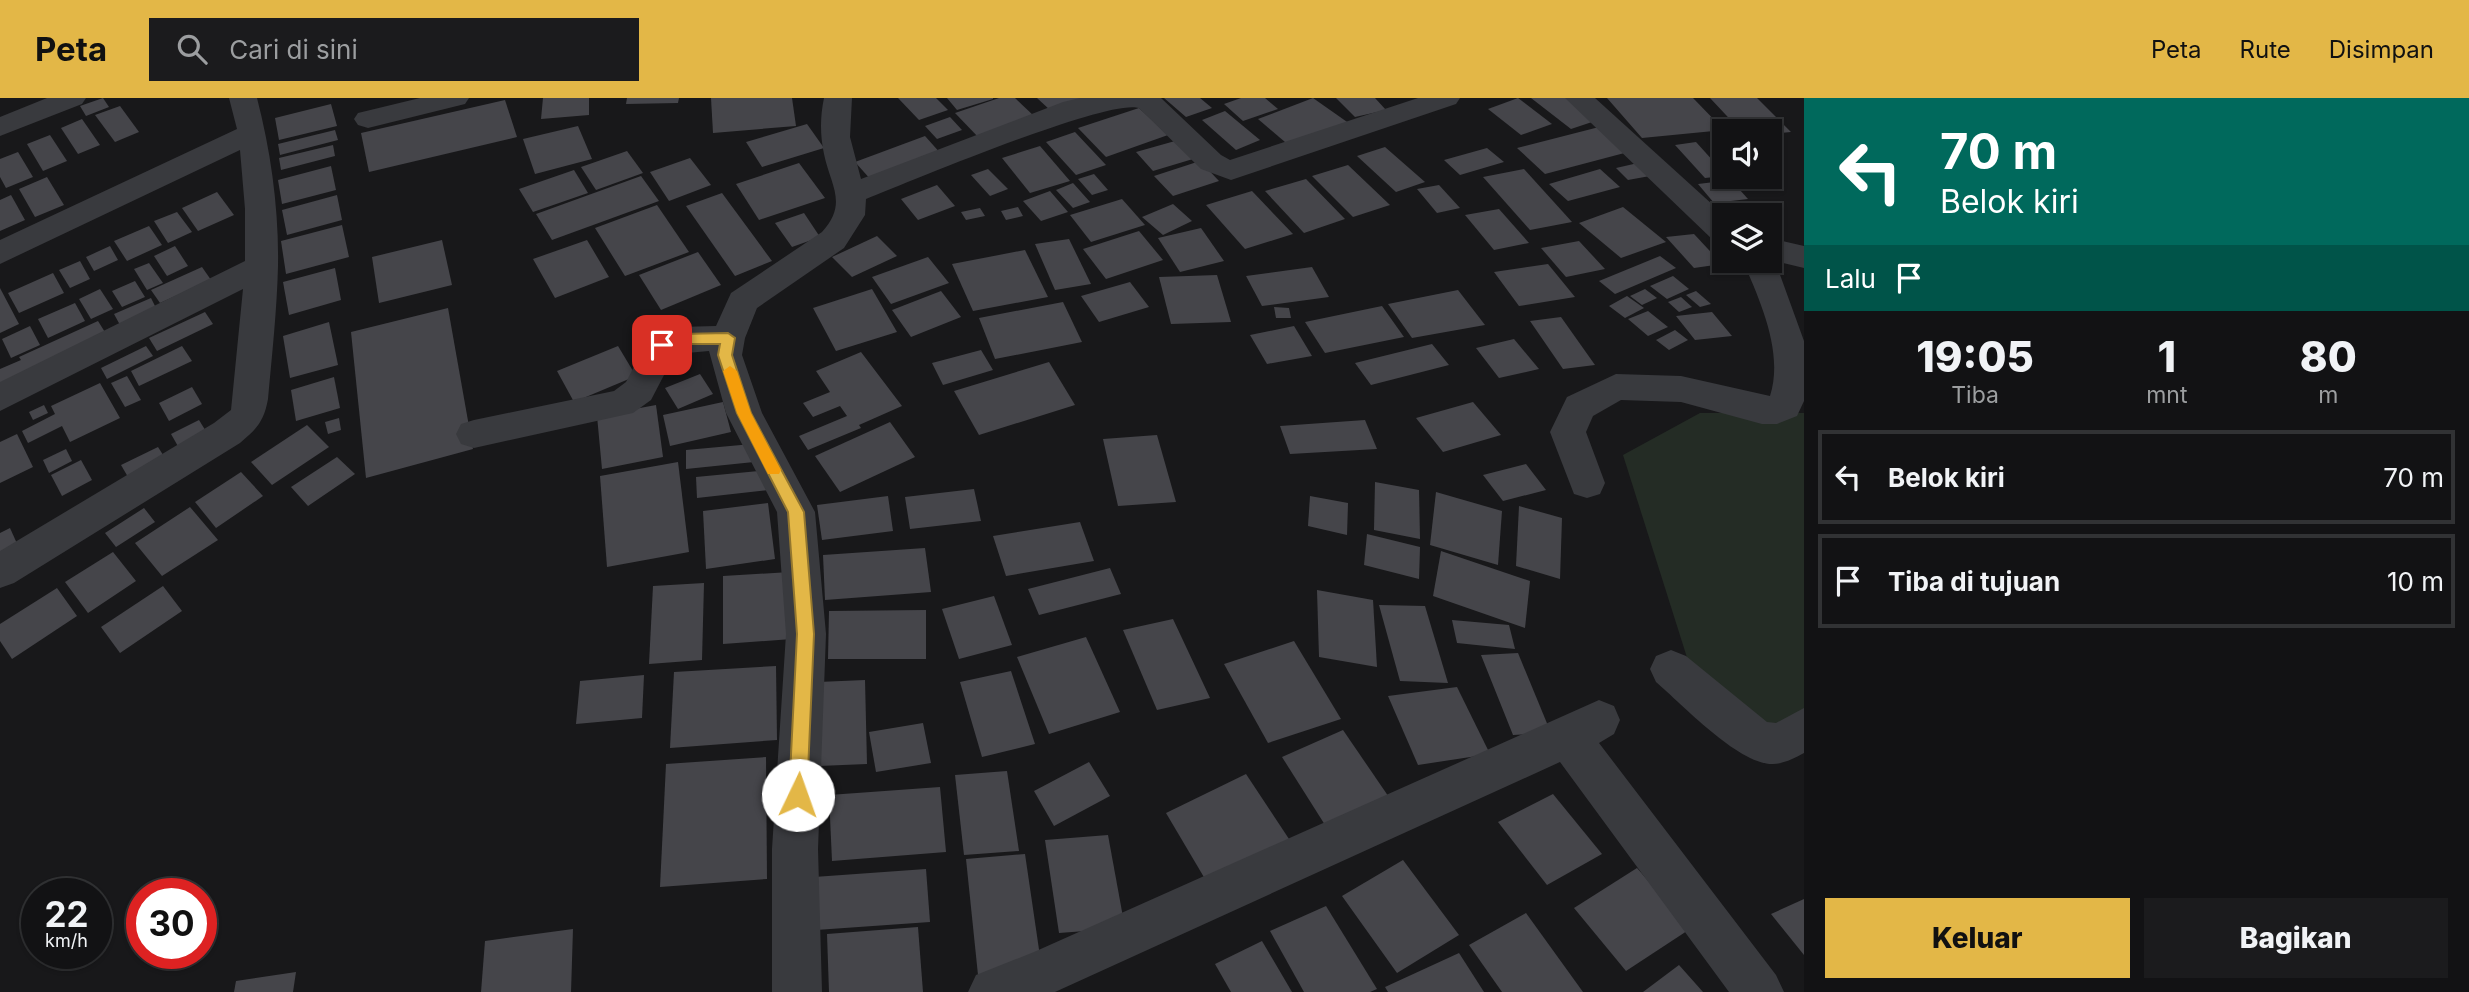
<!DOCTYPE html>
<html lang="id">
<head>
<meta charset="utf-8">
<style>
	:root { --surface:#121214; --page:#1b1b1d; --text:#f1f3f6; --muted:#9c9ea0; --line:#313234; --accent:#e3b747 }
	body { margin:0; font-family:Inter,sans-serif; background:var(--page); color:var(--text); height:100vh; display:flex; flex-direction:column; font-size:26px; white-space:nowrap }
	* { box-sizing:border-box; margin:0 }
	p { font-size:23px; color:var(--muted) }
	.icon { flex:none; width:38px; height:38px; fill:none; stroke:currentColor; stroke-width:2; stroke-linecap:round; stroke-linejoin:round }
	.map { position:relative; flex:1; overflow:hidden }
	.side { display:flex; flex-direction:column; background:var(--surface); width:665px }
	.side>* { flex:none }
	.top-card { background:#00695c; color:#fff; overflow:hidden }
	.tools { position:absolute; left:1712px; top:21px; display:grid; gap:14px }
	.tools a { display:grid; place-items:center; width:70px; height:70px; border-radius:0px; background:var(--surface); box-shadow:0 2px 5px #0004,0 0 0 2px var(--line); font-size:35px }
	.speed { position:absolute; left:21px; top:780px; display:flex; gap:14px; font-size:35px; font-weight:700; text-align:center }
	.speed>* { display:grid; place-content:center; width:91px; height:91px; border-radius:50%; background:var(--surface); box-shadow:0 2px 5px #0004,0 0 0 2px var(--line); line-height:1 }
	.speed small { font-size:18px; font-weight:400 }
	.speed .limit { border:10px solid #d22; background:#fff; color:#111 }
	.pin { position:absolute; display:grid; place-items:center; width:60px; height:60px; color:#fff; margin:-30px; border-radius:14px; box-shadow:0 4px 10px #0006 }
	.me { position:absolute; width:77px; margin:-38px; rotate:3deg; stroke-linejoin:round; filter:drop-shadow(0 0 5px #0008) }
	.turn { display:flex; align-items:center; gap:24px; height:147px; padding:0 21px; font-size:32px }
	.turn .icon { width:91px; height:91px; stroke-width:2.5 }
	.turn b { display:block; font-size:49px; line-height:60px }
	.then { display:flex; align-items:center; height:66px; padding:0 21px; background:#0003; gap:14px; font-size:26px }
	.eta { display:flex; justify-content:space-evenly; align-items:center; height:119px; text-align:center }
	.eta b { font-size:42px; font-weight:800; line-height:49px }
	.button { display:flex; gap:14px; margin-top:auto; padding:14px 21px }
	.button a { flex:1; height:80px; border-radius:0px; background:var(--accent); color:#111; font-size:28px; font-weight:800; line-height:80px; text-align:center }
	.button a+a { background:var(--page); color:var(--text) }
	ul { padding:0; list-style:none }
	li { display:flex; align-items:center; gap:21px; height:94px; margin:0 14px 10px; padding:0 7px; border:4px solid var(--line); border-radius:0px }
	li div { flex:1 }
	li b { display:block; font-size:26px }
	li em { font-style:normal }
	header { display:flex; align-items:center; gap:42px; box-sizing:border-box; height:98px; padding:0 35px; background:var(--accent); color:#111 }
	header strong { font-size:33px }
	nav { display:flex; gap:38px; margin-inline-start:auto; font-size:24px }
	.search { width:490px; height:63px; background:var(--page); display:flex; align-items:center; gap:18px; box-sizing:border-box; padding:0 24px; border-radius:0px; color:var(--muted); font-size:26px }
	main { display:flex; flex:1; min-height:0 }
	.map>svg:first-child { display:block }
	.green { fill:#242c25 }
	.building { fill:#45454a }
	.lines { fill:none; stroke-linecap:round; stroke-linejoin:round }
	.street { fill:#393a3e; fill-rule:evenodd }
	.route { fill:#e3b747; stroke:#94772e; stroke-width:2 }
	.slow { fill:#f59e0b }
</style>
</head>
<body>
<header>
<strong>Peta</strong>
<div class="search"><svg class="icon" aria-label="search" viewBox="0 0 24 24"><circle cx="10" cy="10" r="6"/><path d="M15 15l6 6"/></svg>Cari di sini</div>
<nav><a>Peta</a><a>Rute</a><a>Disimpan</a></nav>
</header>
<main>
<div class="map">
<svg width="1804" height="894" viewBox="0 0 1804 894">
	<rect width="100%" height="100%" fill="#18181a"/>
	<!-- green -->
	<path class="green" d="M1700 315H1804V652L1690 569 1623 357Z"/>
	<!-- building -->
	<g class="building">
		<path d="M103 0 109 9 86 18 80 8Z"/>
		<path d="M543 0H589V17L541 21Z"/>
		<path d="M627 0H679L678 5 626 6Z"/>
		<path d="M711 0H792L796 28 713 35Z"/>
		<path d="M898 0H936L948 12 919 22Z"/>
		<path d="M947 0H993V1L957 12Z"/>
		<path d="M999 0H1015L1035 19 980 41 955 15Z"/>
		<path d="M1037 0H1084L1050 12Z"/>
		<path d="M1164 0H1200L1212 10 1186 19Z"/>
		<path d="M1241 0H1265L1278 11 1243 23 1224 6Z"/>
		<path d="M1313 0 1350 26 1292 50 1258 21Z"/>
		<path d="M1336 0H1375L1386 12 1355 19Z"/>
		<path d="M1518 0 1552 26 1521 37 1488 11Z"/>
		<path d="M1531 0H1573L1601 21 1571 31Z"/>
		<path d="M1607 0H1693L1724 32 1642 40Z"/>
		<path d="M1710 0H1757L1791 34 1769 36V33H1741Z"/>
		<path d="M505 2 517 39 369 74 361 35Z"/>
		<path d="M331 6 337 28 279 42 275 20Z"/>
		<path d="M120 8 139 34 115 44 95 17Z"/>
		<path d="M1139 10 1168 37 1106 59 1078 30Z"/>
		<path d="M1225 13 1260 42 1236 52 1202 22Z"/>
		<path d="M950 19 962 32 937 41 925 28Z"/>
		<path d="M82 21 100 47 78 56 61 30Z"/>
		<path d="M807 26 824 50 762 69 746 44Z"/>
		<path d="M578 28 592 61 535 76 523 41Z"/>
		<path d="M1603 28 1632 53 1545 76 1517 50Z"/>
		<path d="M335 32 338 42 280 57 278 46Z"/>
		<path d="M1075 34 1106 67 1076 77 1046 44Z"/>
		<path d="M50 37 67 63 43 73 27 46Z"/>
		<path d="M925 38 942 57 872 83 855 64Z"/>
		<path d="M1175 43 1193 61 1153 73 1136 54Z"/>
		<path d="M1696 44 1724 75V78L1705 80 1675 47Z"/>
		<path d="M333 47 335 58 281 72 279 60Z"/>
		<path d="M1040 48 1070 83 1030 95 1002 60Z"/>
		<path d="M1385 49 1425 84 1396 94 1357 58Z"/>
		<path d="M1487 50 1504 64 1460 77 1444 62Z"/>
		<path d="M627 53 643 75 596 92 581 69Z"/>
		<path d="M18 54 33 79 6 90 0 79V61Z"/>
		<path d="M690 60 711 87 669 103 650 74Z"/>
		<path d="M1200 63 1219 83 1173 98 1154 78Z"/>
		<path d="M799 65 825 100 759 122 736 86Z"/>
		<path d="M1638 65 1650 78 1628 82 1616 70Z"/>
		<path d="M1348 67 1390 107 1353 119 1312 78Z"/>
		<path d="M331 68 336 92 282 106 278 82Z"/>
		<path d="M988 71 1008 91 990 98 971 77Z"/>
		<path d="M1524 71 1572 124 1530 132 1483 79Z"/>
		<path d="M1600 71 1620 89 1568 103 1549 86Z"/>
		<path d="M574 72 588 95 533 114 519 91Z"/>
		<path d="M1094 76 1108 92 1092 97 1078 81Z"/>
		<path d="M641 78 659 103 552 142 536 116Z"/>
		<path d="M47 79 64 107 35 119 19 91Z"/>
		<path d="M1306 81 1345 121 1304 135 1265 93Z"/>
		<path d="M1731 82 1748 101 1714 105 1698 86Z"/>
		<path d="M1073 85 1090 104 1073 110 1056 92Z"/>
		<path d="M937 87 955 108 918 122 901 101Z"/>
		<path d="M1439 87 1460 110 1437 115 1417 91Z"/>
		<path d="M1050 93 1068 114 1041 123 1023 103Z"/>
		<path d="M1252 93 1293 136 1245 151 1206 107Z"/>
		<path d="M217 94 234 117 198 133 182 110Z"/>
		<path d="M722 95 772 163 735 178 686 108Z"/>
		<path d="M11 97 25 122 0 133V102Z"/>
		<path d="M337 97 342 122 287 137 282 112Z"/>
		<path d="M1122 101 1145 127 1091 144 1070 117Z"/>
		<path d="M1173 106 1192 123 1163 137 1142 119Z"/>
		<path d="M657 107 689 154 625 178 595 130Z"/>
		<path d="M1018 109 1023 118 1006 122 1001 113Z"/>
		<path d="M1623 109 1666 144 1621 160 1579 125Z"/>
		<path d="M980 110 985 118 966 122 961 114Z"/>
		<path d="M1499 111 1529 145 1494 152 1465 117Z"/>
		<path d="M177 114 192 134 168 145 154 123Z"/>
		<path d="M804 115 820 139 792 149 775 125Z"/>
		<path d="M342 127 349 159 286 176 281 143Z"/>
		<path d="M149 128 162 147 127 163 114 143Z"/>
		<path d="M1201 130 1224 163 1180 174 1158 140Z"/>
		<path d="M1139 133 1163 162 1106 181 1083 151Z"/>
		<path d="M1694 136 1722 166 1694 170 1666 139Z"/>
		<path d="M877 138 897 158 852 179 832 159Z"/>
		<path d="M1069 141 1091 186 1055 192 1035 146Z"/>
		<path d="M442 142 452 187 379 205 372 159Z"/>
		<path d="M587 142 609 179 555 200 533 161Z"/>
		<path d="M1579 143 1605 171 1566 179 1541 150Z"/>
		<path d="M110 148 118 162 94 173 86 159Z"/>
		<path d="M175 148 188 168 167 178 154 158Z"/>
		<path d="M1025 152 1048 199 973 213 952 166Z"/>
		<path d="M698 154 721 187 661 212 639 177Z"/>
		<path d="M1660 158 1676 170 1615 196 1599 183Z"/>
		<path d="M928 159 949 185 891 206 872 179Z"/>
		<path d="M80 163 90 181 70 190 59 172Z"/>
		<path d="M149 165 163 185 147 192 134 171Z"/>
		<path d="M1548 166 1575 199 1519 208 1494 174Z"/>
		<path d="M202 169 211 182 160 205 151 192Z"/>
		<path d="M1312 169 1329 199 1262 208 1246 178Z"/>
		<path d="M335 170 341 202 289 217 283 184Z"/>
		<path d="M53 175 64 195 19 215 8 195Z"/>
		<path d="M1217 177 1231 224 1171 226 1159 179Z"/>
		<path d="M1673 178 1689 191 1667 201 1650 188Z"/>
		<path d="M135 183 145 199 122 209 112 193Z"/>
		<path d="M1130 184 1149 209 1099 224 1081 198Z"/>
		<path d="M0 190 19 226 0 235Z"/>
		<path d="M100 191 113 211 91 221 79 201Z"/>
		<path d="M872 191 897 234 836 253 813 210Z"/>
		<path d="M1645 191 1657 200 1642 207 1630 198Z"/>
		<path d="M1458 192 1485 227 1412 240 1388 206Z"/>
		<path d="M941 193 961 219 911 239 892 212Z"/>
		<path d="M1696 193 1711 206 1700 209 1686 197Z"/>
		<path d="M1627 198 1644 210 1625 220 1609 208Z"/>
		<path d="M1681 199 1692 209 1679 214 1668 204Z"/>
		<path d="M151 200 156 210 120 227 114 216Z"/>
		<path d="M1063 204 1082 244 995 261 979 220Z"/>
		<path d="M75 205 85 223 48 240 38 221Z"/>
		<path d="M1382 208 1404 239 1325 255 1305 224Z"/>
		<path d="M1274 209 1289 210 1291 220H1276Z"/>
		<path d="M448 210 473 351 366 380 351 234Z"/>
		<path d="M1648 213 1668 229 1648 238 1628 221Z"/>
		<path d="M205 214 213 226 157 253 149 240Z"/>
		<path d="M1712 214 1732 238 1695 242 1676 218Z"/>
		<path d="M1561 219 1595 267 1563 271 1530 223Z"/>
		<path d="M98 223 108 239 0 289V271L21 262 19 259Z"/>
		<path d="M329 224 338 267 290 280 283 238Z"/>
		<path d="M30 228 40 247 11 260 2 241Z"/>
		<path d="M1294 228 1312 258 1267 266 1250 237Z"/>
		<path d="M1675 232 1688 242 1669 252 1656 242Z"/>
		<path d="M1514 241 1539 271 1499 280 1476 250Z"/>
		<path d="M1432 246 1449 267 1371 287 1355 265Z"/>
		<path d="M146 248 153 258 107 281 101 270Z"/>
		<path d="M182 248 192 263 139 288 131 273Z"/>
		<path d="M618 248 636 278 574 304 557 273Z"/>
		<path d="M981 252 993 272 943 287 932 265Z"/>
		<path d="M861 254 902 308 859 327 861 330 808 352 799 338 847 318 840 308 813 319 803 305 830 294 816 273Z"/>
		<path d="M1049 264 1075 307 979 337 954 293Z"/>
		<path d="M700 276 713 296 678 311 665 290Z"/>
		<path d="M127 278 141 302 125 309 111 285Z"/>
		<path d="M334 279 340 310 296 323 291 292Z"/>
		<path d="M100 285 120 320 70 344 62 328 28 345 22 333 55 316 51 308Z"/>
		<path d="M192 289 202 306 169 323 159 305Z"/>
		<path d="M723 304 731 334 670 348 663 317Z"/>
		<path d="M1473 304 1501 337 1443 354 1416 320Z"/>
		<path d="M44 307 48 315 33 322 29 314Z"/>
		<path d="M656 307 663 359 602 371 597 318Z"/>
		<path d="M339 320 341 332 328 336 325 324Z"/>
		<path d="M199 322 207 335 179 350 171 336Z"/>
		<path d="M1365 322 1377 351 1290 356 1280 328Z"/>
		<path d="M890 324 915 359 840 394 815 358Z"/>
		<path d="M307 327 329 349 272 387 251 364Z"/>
		<path d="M17 336 33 369 0 385V344Z"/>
		<path d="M1157 337 1176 404 1118 408 1103 341Z"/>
		<path d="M752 346 754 364 686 371V352Z"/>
		<path d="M158 349 165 360 128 379 121 367Z"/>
		<path d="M66 351 72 363 49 375 43 362Z"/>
		<path d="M337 359 355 376 308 408 291 389Z"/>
		<path d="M81 362 92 382 62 398 51 377Z"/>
		<path d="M678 364 689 454 607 469 600 378Z"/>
		<path d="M1526 366 1546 392 1503 403 1483 377Z"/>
		<path d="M768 372 769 392 697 400 696 379Z"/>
		<path d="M241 374 263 398 216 430 195 404Z"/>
		<path d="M1375 384 1419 392 1420 441 1374 432Z"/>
		<path d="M974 391 981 423 910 431 905 399Z"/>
		<path d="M1436 394 1502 413 1498 467 1430 447Z"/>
		<path d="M888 398 893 433 822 442 817 407Z"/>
		<path d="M1310 398 1348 405 1347 437 1308 428Z"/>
		<path d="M768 405 775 461 706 471 703 413Z"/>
		<path d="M1519 408 1562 420 1560 481 1516 468Z"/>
		<path d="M190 409 218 442 162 478 135 445Z"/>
		<path d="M144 410 155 424 116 449 105 435Z"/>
		<path d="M1080 424 1094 463 1006 478 993 438Z"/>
		<path d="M10 430 19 450 0 460V435Z"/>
		<path d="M1367 436 1420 449 1419 481 1364 467Z"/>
		<path d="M925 450 931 494 825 502 823 457Z"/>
		<path d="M1441 453 1530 483 1525 530 1433 498Z"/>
		<path d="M113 454 136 483 88 515 65 484Z"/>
		<path d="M1110 470 1121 496 1039 517 1028 491Z"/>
		<path d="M790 474 792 541 723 546V478Z"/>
		<path d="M704 485 702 562 649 566 653 488Z"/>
		<path d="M163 488 182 513 120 555 101 529Z"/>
		<path d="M57 490 77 518 12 561 0 543V526Z"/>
		<path d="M1317 492 1373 502 1377 569 1319 559Z"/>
		<path d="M994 498 1012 547 959 561 942 511Z"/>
		<path d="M1379 507 1425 508 1448 585 1400 583Z"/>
		<path d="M926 512V561H828L829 513Z"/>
		<path d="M1173 521 1210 600 1157 612 1123 532Z"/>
		<path d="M1452 522 1509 527 1515 551 1457 545Z"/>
		<path d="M1086 539 1120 614 1049 636 1017 559Z"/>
		<path d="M1294 543 1341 621 1268 645 1224 566Z"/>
		<path d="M1518 555 1551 635 1513 637 1481 557Z"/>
		<path d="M776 568 777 642 670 650 674 574Z"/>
		<path d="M1011 573 1035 646 982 659 960 584Z"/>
		<path d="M644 577 642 620 576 626 580 583Z"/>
		<path d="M865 582 867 666 819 668 818 584Z"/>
		<path d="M1457 589 1490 656 1418 667 1388 598Z"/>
		<path d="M923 625 931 665 876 674 869 634Z"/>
		<path d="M1343 632 1395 708 1332 738 1282 659Z"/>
		<path d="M766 659 767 781 660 789 666 666Z"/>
		<path d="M1089 664 1110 698 1054 728 1034 693Z"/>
		<path d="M1007 673 1019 753 964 757 955 677Z"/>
		<path d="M1246 676 1291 744 1208 786 1166 715Z"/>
		<path d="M940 689 946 754 832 763 829 697Z"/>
		<path d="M1553 696 1602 756 1547 787 1498 724Z"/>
		<path d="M1108 737 1125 830 1059 835 1045 742Z"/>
		<path d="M1025 756 1042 872 978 877 966 761Z"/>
		<path d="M1403 762 1459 837 1397 875 1342 798Z"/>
		<path d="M1637 770 1690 831 1626 873 1574 810Z"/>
		<path d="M926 771 930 824 816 832 814 779Z"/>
		<path d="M1804 801V857L1771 816Z"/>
		<path d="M1326 808 1377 891 1370 894H1304L1270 833Z"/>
		<path d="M1526 815 1583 894H1502L1469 847Z"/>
		<path d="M918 829 923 894H829L827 836Z"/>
		<path d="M573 831 571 894H481L485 843Z"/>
		<path d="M1262 843 1292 894H1231L1215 866Z"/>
		<path d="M1459 855 1484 894H1388L1385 889Z"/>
		<path d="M1679 867 1703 894H1643Z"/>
		<path d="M296 874 293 894H234L236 883Z"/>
	</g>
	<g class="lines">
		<!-- street -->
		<g class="street">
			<path d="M47 0H86L82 6 0 38V19Z"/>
			<path d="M229 0H257C271 54 279 112 278 168 277 211 272 257 268 301 264 323 257 331 240 345L14 485 0 490V453L214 325 231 312 243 191 0 313V284L245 163V111L240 52 0 166V142L237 31Z"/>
			<path d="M420 0H469L465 6 368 30 358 27 354 21 358 15Z"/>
			<path d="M824 0H852L850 39 861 81 1063 4 1080 0H1161L1221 57 1230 62 1418 0H1460L1456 6 1231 82 1201 71 1139 10C1108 0 909 84 866 101L865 117 844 150 757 210 745 240 742 257 762 315 815 414 826 536 818 751 822 894H772V751L786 536 777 414 726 315 709 253 675 256 651 302 633 315 474 350 461 346 456 336 461 326 474 322 614 293 626 284 650 238 679 229 716 228 731 195 822 134C848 105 831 89 824 56 820 37 820 19 824 0Z"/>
			<path d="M1565 0H1595L1724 117V145L1713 142Z"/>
			<path d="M1769 140 1804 148V170L1775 163 1804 243V303L1797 318 1777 326H1762L1681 304 1621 302 1593 318 1586 334 1605 385 1600 396 1587 400 1574 396 1550 334 1567 299 1616 276 1681 278 1770 298C1784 254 1760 203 1743 163H1769Z"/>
			<path d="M1671 552 1686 558 1767 624 1776 625 1804 610V655C1795 660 1783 666 1773 666 1739 667 1683 607 1656 584L1650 571 1656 558Z"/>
			<path d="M1599 602 1614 608 1620 622 1614 636 1599 645 1776 877 1784 894H1729L1560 664 1055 894H968L976 877 1034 854Z"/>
		</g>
	</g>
	<!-- route -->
	<path class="route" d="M728 235 735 240 732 257 751 315 804 414 814 536 807 697 804 703 798 706 791 703 789 697 797 536 788 414 737 315 718 257 720 246H680L662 253 655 247 657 244 679 236Z"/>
	<!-- slow -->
	<path class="slow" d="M730 268 737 273 751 315 781 372 779 376H768L737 315 723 273Z"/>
</svg>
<div class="tools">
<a><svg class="icon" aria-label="sound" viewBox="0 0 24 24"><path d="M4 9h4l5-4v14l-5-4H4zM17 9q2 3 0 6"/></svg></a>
<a><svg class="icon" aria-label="layers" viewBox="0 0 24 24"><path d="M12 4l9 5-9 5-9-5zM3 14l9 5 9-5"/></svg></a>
</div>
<div class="speed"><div>22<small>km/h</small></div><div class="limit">30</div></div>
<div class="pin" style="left:662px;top:247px;background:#d93025"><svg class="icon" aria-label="arrive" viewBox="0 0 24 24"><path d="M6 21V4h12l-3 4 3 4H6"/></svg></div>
<svg class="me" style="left:798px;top:697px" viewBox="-20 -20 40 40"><circle r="19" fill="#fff"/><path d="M0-13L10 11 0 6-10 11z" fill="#e3b747"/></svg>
</div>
<section class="side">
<div class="top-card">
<div class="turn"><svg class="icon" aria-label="left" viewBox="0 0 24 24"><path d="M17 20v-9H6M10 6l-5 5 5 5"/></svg><div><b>70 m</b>Belok kiri</div></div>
<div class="then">Lalu<svg class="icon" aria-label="arrive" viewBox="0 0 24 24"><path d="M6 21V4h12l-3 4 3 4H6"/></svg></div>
</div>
<div class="eta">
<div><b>19:05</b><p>Tiba</p></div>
<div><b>1</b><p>mnt</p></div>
<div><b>80</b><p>m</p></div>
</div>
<ul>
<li><svg class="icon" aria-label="left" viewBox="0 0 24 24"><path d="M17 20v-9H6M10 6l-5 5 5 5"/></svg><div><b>Belok kiri</b></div><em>70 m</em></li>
<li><svg class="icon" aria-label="arrive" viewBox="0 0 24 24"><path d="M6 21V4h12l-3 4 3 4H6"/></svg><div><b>Tiba di tujuan</b></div><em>10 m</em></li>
</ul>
<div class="button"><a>Keluar</a><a>Bagikan</a></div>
</section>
</main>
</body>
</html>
